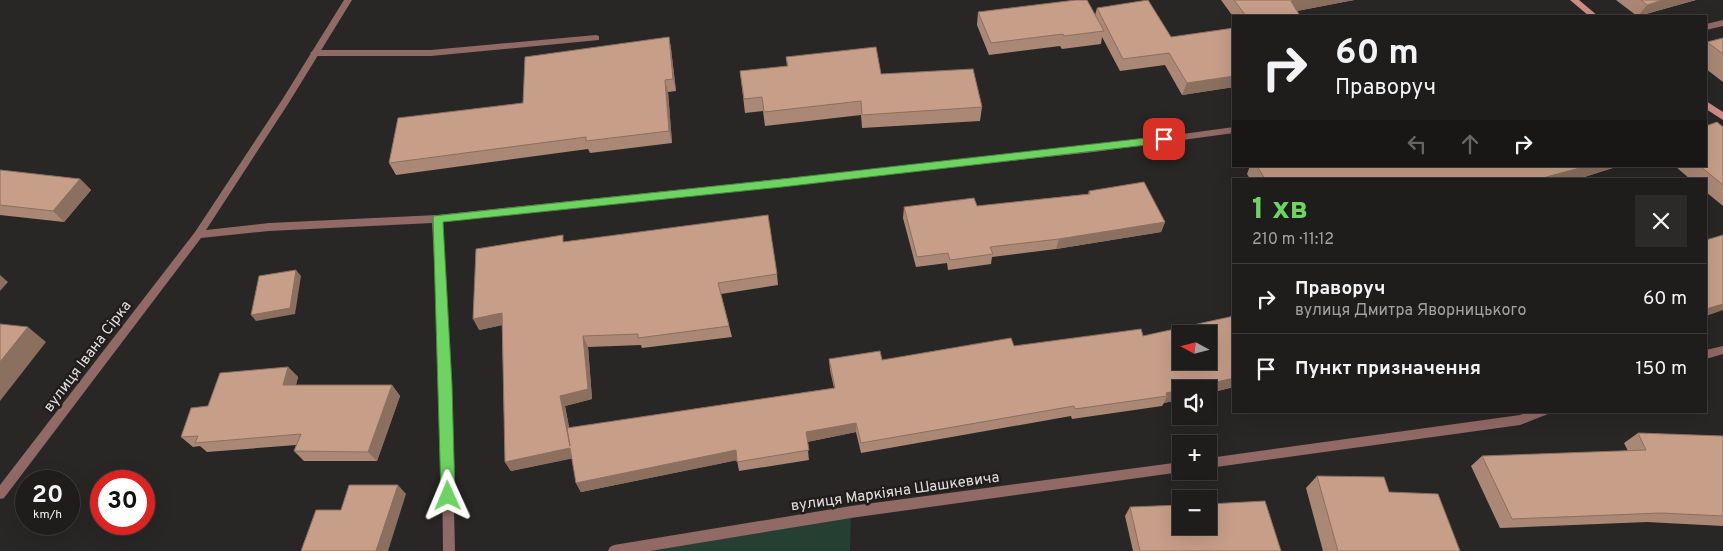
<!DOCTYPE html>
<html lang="uk">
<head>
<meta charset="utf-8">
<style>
	:root { --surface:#1f1d1c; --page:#2c2a29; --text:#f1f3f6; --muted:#a1a2a3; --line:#3c3b3b; --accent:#6dd361 }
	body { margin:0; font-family:Overpass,sans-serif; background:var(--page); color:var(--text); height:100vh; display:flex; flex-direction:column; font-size:19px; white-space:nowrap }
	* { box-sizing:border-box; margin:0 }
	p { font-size:16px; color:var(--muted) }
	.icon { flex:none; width:28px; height:28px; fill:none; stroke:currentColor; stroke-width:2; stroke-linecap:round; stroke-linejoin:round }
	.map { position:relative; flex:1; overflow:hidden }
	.details { position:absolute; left:1232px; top:178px; width:475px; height:235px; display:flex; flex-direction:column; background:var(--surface); border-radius:0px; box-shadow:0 5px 20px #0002,0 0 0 1px var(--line) }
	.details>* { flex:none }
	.banner { position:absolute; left:1232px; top:15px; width:475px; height:152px; border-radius:0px; box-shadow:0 5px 20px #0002,0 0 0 1px var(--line); background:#1f1d1c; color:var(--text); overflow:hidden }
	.needle { width:32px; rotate:277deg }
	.buttons { position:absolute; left:1172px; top:325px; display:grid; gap:10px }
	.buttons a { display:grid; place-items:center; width:45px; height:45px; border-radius:0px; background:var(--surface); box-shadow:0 5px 20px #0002,0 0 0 1px var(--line); font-size:25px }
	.speed { position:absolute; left:15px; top:470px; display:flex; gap:10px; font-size:25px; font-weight:700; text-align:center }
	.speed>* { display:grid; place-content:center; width:65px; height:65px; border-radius:50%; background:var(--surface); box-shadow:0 5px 20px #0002,0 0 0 1px var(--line); line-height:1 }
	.speed small { font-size:12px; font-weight:400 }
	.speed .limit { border:8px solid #d22; background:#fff; color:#111 }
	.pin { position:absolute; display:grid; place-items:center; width:42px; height:42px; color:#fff; margin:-21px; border-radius:10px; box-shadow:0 2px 8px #0006 }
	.me { position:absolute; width:55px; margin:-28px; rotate:359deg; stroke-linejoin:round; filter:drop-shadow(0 0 4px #0008) }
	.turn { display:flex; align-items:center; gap:18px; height:105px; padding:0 20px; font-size:22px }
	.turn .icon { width:65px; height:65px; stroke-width:2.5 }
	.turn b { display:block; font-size:35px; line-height:42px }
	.lanes { display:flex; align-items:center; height:48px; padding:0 20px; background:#0003; justify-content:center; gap:25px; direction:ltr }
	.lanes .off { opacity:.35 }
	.round { display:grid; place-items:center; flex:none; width:52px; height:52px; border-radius:0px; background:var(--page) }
	.summary { display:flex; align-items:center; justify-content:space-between; height:85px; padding:0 20px }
	h1 { font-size:30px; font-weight:800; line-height:38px; color:var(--accent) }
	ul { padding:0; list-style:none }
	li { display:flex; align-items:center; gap:15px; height:70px; padding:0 20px; border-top:1px solid var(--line) }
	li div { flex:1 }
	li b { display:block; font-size:19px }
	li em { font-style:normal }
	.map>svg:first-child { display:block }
	.green { fill:#254033 }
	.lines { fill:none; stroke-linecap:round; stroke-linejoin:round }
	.lane { fill:#916965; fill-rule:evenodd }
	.street { fill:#916965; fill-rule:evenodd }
	.secondary { fill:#ce8d87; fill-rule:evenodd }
	.wall { fill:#ab8875 }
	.shaded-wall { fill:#8b6f5f }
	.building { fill:#c79e88; stroke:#8b6f5f; fill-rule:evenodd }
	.route { fill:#6dd361; stroke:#47893f }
	.labels { text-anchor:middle; stroke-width:5; stroke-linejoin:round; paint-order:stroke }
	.street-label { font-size:15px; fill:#e1dfde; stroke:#201d1c }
</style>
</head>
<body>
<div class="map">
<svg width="1723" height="551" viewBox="0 0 1723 551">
	<rect width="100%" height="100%" fill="#292725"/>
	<!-- green -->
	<path class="green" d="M851 512 850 551H614Z"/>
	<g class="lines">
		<!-- lane -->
		<path class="lane" d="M596 35 599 36V40L431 56H314L310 53 314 50H431Z"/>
		<!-- street -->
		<g class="street">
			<path d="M344 0H352L288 104 206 230 269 223 437 215 1094 146 1234 127V133L1094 152 442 222 451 385 455 551H443L441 385 432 223 269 231 201 238 4 498 0 499V485L195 232 282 100Z"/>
			<path d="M1723 20V26L1706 30V24Z"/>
			<path d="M1723 346V354L1706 359V350Z"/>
			<path d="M1530 411H1549L1548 414 1520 425 1209 468V458L1520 415Z"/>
			<path d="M1181 462V471H1184L1181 472 851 518 650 551H608L610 547 614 545 851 506Z"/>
		</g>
		<!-- secondary -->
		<g class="secondary">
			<path d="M1570 0H1579L1598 16H1589Z"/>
			<path d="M1706 101 1723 112V120L1706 109Z"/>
		</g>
	</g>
	<!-- wall -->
	<g class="wall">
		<path d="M1221 0H1354L1297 11 1300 16H1234V18Z"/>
		<path d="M1616 0H1696L1639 16H1637Z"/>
		<path d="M1097 8 1171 37 1234 28V87L1182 95 1165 65 1120 71 1102 37 1101 44 1062 49 1060 46 989 55 977 25 978 12 1095 15Z"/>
		<path d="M669 37 671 49 676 91 668 92 672 143 590 153 588 149 396 175 389 163Z"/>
		<path d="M1723 38V82L1706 69V43Z"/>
		<path d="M786 57 881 74 982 107 980 121 862 128 861 115 765 126 763 111 745 113 740 71 787 66Z"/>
		<path d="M1723 127V206L1706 192V179H1690L1675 166H1706Z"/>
		<path d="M1250 166H1619L1578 179H1250L1247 174Z"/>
		<path d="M0 170 80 179 91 190 64 222 0 215Z"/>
		<path d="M1089 191 1165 222 1161 232 1056 249 992 257 991 264 948 270 947 263 916 267 903 218 904 207 977 206 1088 194Z"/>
		<path d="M566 242 777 274 778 285 721 294 732 337 642 348 641 345 588 347 592 399 565 406 569 428 834 388 830 370 829 359 882 360 1014 346 1143 336 1234 316V387L1209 393V389L1181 399 1164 403 1162 406 1072 419 1071 416 861 453 856 432 807 442 809 460 739 471 737 460 581 492 576 483 572 458 511 471 505 462 502 325 479 330Z"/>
		<path d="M288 367 298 377 296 385H392L400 396 377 461H304L294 451 296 445 207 452 200 446 193 447 181 437 208 406Z"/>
		<path d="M1638 433 1723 436V526L1647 522 1500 528 1471 466 1482 456 1628 451 1624 443Z"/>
		<path d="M1317 476 1389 492 1460 551H1323L1306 488Z"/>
		<path d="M1130 507 1281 551H1133L1125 516Z"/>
	</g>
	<!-- shaded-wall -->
	<g class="shaded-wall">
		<path d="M1296 0H1354L1286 13 1291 1Z"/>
		<path d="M1663 0H1696L1638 16 1647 5Z"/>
		<path d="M669 37 671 49 676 91 673 79Z"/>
		<path d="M1234 76V87L1182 95 1187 83Z"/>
		<path d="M665 80 668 92 672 143 669 131Z"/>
		<path d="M1587 166H1619L1578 179H1539Z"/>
		<path d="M80 179 91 190 64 222 53 211Z"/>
		<path d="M1165 222 1161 232 1056 249 1059 239Z"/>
		<path d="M296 270 301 276 295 314 256 321 251 315Z"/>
		<path d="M0 275 8 282 0 291Z"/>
		<path d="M1723 304V310L1706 316V309Z"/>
		<path d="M502 313 508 324 479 330 473 319Z"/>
		<path d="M28 327 46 342 0 401V362Z"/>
		<path d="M583 336 588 347 592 399 565 406 575 456 570 446 560 396Z"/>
		<path d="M288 367 298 377 293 396 283 385Z"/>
		<path d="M1234 378V387L1209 393V389H1186Z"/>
		<path d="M392 385 400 396 377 461 368 452Z"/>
		<path d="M1181 390V399L1164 403 1167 396 1166 393Z"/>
		<path d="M856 423V432L807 442 806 432Z"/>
		<path d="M570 448 575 458 511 471 505 462Z"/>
		<path d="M736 450 738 460 581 492 576 483Z"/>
		<path d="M398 485 406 494 388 551H376Z"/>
	</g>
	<!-- building -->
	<g class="building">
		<path d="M1076 0H1087L1104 31 1064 36 1063 34 991 43 978 12Z"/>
		<path d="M1148 0 1171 37 1234 28V76L1187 83 1169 53 1123 59 1097 8Z"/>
		<path d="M1234 0H1296L1291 1 1300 16H1246Z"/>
		<path d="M1641 0H1663L1647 5Z"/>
		<path d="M669 37 673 79 665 80 669 131 586 141V137L389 163 398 118 523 103 525 57Z"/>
		<path d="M1723 38V54L1707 42Z"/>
		<path d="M876 47 881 74 973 69 982 107 862 115 861 101 764 112 762 97 744 99 740 71 788 66 786 57Z"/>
		<path d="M1717 122 1723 127V185L1700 166H1706V126Z"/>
		<path d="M1257 166H1587L1539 179H1265Z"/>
		<path d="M0 170 80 179 53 211 0 205Z"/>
		<path d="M1144 182 1165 222 1059 239 990 247 993 254 950 260 948 253 917 257 904 207 974 198 977 206 1090 194 1089 191Z"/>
		<path d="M768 215 777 274 718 283 729 326 638 338V334L583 336 588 389 560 396 570 446 567 428 835 388 829 359 880 351 882 360 1011 338 1014 346 1141 329 1143 336 1234 316V378L1186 389H1181V390L1166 393 1167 396 1075 409 1074 406 861 443 856 423 806 432 809 450 737 462 736 450 576 483 570 448 505 462 502 313 473 319 476 249 563 235V242ZM1181 334H1209V361H1181Z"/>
		<path d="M1723 235V304L1706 309V240Z"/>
		<path d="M296 270 290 308 251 315 259 276Z"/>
		<path d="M0 324 28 327 0 362Z"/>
		<path d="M288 367 283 385H392L368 452 294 451 301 434 195 443 198 436 181 437 191 408 208 406 220 373Z"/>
		<path d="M1638 433 1723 436V516L1661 513 1512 519 1482 456 1646 450Z"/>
		<path d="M1317 476 1384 477 1389 492 1438 494 1460 551H1338Z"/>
		<path d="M349 485H398L376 551H301L316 510H341Z"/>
		<path d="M1265 501 1281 551H1140L1130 507 1181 505V526H1209V504Z"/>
	</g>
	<!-- route -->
	<path class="route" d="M1164 136 1169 139 1164 143 782 187 443 222 452 385 455 496 453 500 448 502 443 500 441 496 433 216 782 179Z"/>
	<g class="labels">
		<!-- street labels -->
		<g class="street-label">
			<text transform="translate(87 356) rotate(-53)" y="5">вулиця Івана Сірка</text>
			<text transform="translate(895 491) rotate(-8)" y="5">вулиця Маркіяна Шашкевича</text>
		</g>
	</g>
</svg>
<div class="buttons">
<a><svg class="needle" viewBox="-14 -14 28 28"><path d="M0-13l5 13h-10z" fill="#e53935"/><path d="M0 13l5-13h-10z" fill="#a1a2a3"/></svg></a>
<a><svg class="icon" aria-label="sound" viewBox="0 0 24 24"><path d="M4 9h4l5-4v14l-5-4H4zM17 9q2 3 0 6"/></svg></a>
<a>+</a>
<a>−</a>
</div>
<div class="speed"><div>20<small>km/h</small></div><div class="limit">30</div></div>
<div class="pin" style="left:1164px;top:139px;background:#d93025"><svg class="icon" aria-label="arrive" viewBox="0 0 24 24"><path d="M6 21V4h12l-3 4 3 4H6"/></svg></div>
<svg class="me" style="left:448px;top:496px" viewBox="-20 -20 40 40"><path d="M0-17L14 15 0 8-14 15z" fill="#6dd361" stroke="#fff" stroke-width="4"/></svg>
<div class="banner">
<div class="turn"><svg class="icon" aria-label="right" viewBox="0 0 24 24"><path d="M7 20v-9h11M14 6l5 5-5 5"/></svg><div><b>60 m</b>Праворуч</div></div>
<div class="lanes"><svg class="icon off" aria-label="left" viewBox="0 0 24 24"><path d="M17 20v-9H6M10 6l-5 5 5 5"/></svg><svg class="icon off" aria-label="ahead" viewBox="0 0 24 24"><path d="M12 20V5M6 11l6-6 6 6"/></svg><svg class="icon" aria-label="right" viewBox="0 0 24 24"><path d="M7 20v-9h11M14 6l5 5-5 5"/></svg></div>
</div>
<section class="details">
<div class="summary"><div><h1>1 хв</h1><p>210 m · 11:12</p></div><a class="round"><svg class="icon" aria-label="close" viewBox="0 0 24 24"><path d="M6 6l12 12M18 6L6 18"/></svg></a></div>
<ul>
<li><svg class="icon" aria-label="right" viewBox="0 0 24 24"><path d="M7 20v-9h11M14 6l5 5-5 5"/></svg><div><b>Праворуч</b><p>вулиця Дмитра Яворницького</p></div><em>60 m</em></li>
<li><svg class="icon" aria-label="arrive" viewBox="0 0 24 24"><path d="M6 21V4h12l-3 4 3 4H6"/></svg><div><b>Пункт призначення</b></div><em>150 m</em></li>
</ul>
</section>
</div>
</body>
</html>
